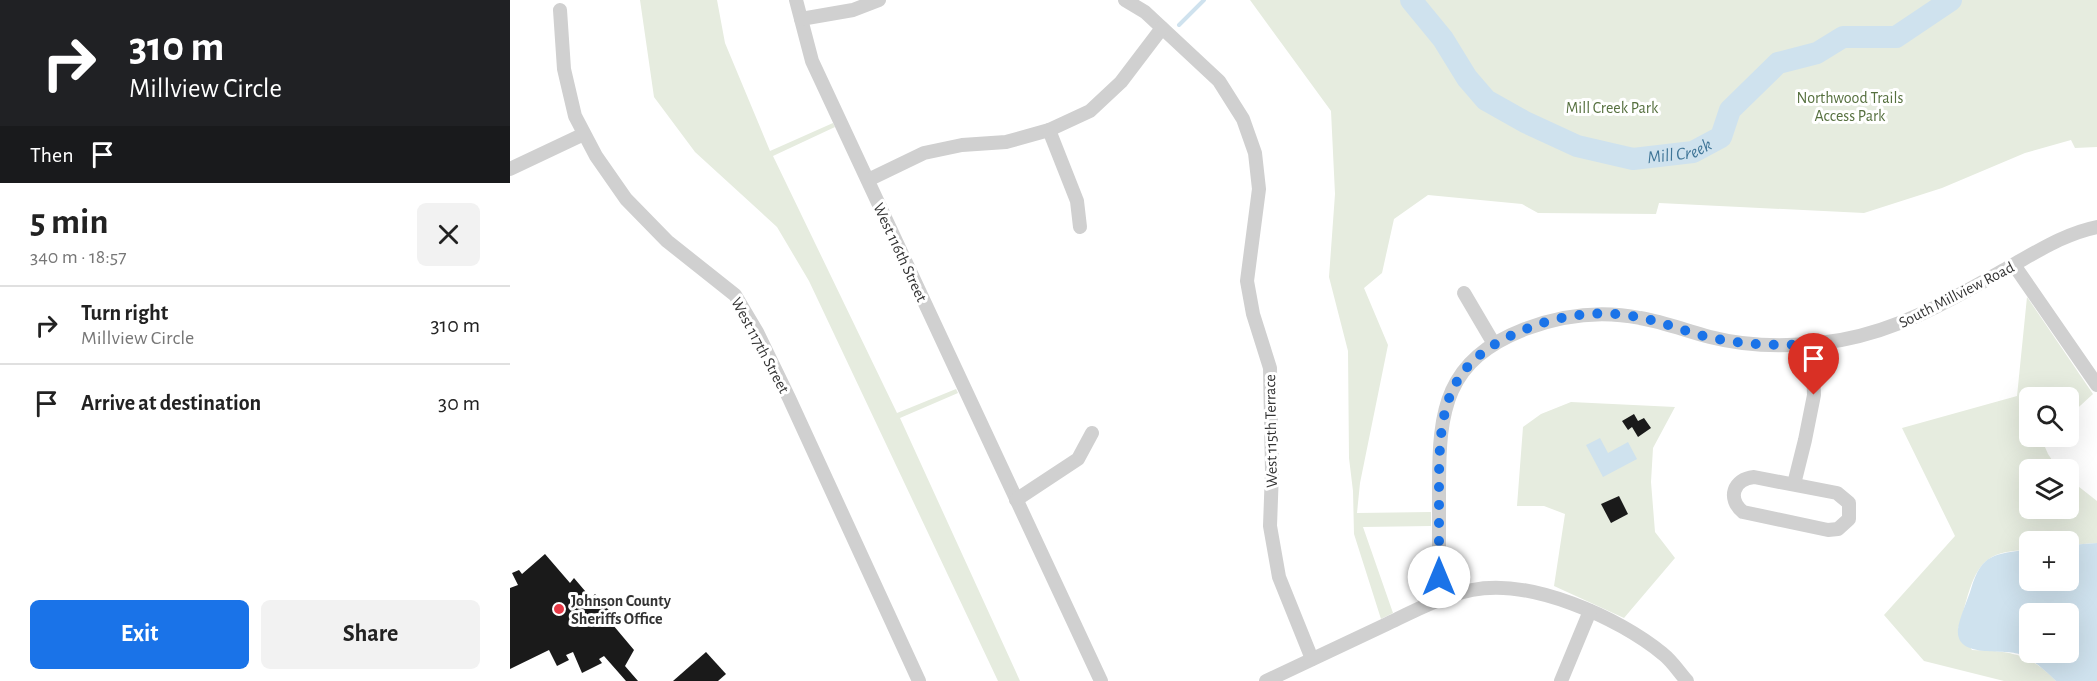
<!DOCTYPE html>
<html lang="en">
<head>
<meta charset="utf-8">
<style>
	:root { --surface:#fff; --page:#f2f2f2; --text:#222; --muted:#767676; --line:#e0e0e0; --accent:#1a73e8 }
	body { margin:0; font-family:"Alegreya Sans",sans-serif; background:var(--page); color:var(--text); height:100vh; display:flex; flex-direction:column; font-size:22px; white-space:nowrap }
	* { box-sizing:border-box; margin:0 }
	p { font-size:20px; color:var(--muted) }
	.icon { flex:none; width:33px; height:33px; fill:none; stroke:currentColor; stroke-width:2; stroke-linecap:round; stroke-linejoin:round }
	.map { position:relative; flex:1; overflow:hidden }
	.sheet { display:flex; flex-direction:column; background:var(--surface); width:510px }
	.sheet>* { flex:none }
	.banner { background:#202124; color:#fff; overflow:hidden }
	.fabs { position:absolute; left:1509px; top:387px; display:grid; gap:12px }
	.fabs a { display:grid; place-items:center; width:60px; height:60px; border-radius:9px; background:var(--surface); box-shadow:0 6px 24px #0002; font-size:30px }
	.pin { position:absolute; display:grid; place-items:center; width:51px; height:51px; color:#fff; margin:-62px -26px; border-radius:50% 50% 50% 0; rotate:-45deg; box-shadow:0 0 6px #0007 }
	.pin .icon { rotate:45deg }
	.me { position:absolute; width:66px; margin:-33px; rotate:0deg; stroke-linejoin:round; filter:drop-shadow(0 0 4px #0008) }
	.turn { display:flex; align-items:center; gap:21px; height:126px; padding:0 30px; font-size:27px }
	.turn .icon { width:78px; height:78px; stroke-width:2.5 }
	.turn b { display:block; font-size:42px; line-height:51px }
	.then { display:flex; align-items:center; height:57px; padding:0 30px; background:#0003; gap:12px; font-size:22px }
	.round { display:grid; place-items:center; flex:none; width:63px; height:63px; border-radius:9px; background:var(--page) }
	.overview { display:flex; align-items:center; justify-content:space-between; height:102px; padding:0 30px }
	h1 { font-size:36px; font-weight:700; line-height:45px }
	.button { display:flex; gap:12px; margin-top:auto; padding:12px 30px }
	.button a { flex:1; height:69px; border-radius:9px; background:var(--accent); color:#fff; font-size:24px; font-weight:700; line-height:69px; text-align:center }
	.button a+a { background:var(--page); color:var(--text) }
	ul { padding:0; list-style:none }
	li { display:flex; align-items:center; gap:18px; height:78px; padding:0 30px; border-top:2px solid var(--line) }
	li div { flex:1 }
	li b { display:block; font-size:22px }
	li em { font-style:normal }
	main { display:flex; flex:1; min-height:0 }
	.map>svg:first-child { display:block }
	.green { fill:#e6ecdf }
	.water { fill:#cfe2ee; fill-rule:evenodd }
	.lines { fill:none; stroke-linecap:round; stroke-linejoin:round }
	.stream { stroke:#cfe2ee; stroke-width:4 }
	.river { stroke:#cfe2ee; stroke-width:22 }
	.building { fill:#1a1a1a }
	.street { stroke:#d0d0d0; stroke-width:14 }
	.route { stroke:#1a73e8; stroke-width:10; stroke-dasharray:0 18 }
	.poi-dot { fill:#e63946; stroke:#fff; stroke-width:2 }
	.labels { text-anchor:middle; stroke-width:6; stroke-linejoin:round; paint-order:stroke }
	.park-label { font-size:16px; fill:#56703f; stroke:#fff }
	.street-label { font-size:16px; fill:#333; stroke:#fff }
	.poi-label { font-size:16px; font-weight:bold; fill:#333; stroke:#fff; text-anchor:start }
	.water-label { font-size:18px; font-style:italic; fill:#3f7597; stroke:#fff }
</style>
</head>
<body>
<main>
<section class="sheet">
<div class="banner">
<div class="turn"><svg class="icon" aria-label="right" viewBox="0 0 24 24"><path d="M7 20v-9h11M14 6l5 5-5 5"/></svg><div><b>310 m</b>Millview Circle</div></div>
<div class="then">Then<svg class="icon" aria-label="arrive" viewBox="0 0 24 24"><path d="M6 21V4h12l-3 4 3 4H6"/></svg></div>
</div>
<div class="overview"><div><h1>5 min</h1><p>340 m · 18:57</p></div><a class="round"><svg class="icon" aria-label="close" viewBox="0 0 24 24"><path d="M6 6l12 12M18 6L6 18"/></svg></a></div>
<ul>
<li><svg class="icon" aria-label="right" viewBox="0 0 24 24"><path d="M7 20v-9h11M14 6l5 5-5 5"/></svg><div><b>Turn right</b><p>Millview Circle</p></div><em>310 m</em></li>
<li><svg class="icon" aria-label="arrive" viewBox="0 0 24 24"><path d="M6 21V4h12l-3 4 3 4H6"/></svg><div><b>Arrive at destination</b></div><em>30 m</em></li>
</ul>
<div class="button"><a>Exit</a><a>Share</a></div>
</section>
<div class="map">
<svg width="1587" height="681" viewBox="0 0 1587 681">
	<rect width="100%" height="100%" fill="#fff"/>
	<!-- green -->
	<g class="green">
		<path d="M130 0H207L215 43 260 151 323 123 325 127 263 156 387 413 446 389 448 393 390 418 510 681H488L299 281 267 227 185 152 144 97Z"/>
		<path d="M740 0H1587V147L1565 148 1561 140 1515 153 1432 188 1354 213 1149 203 1146 214 1028 213 1012 204 918 195 884 219 872 273 854 288 878 345 850 483 847 513 921 512V526L853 527 883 613 871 619 844 534 843 491 839 458 838 351 819 277 825 194 821 111Z"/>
		<path d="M1517 297 1583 394 1559 416 1558 398H1520V436L1536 437 1532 440 1538 454 1548 469 1520 470V508H1558L1559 479 1587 501V543L1559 545 1558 542H1520L1519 549C1508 551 1492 551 1482 557 1460 568 1456 608 1448 629L1462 650C1500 651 1519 653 1546 681H1494L1414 661 1374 615 1445 536 1392 428 1507 396Z"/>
		<path d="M1061 402 1165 407 1143 448 1141 482 1145 532 1165 558 1114 618 1044 586 1055 514 1034 506H1007L1013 427 1031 414Z"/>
	</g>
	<!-- water -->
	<g class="water">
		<path d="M1090 438 1098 453 1118 442 1127 459 1093 477 1076 445Z"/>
		<path d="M1587 543V681H1546C1535 670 1524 660 1509 654 1492 648 1445 659 1448 629 1449 619 1458 599 1461 589 1472 552 1485 555 1519 549L1520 580H1558L1559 545ZM1520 614H1558V652H1520Z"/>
	</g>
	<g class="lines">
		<!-- stream -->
		<path class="stream" d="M669 25 694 0"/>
		<!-- river -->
		<path class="river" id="s1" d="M901 0 933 39 957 78 976 100 1015 122 1067 146 1123 159 1183 152 1211 137 1220 110 1268 63 1307 53 1333 37H1386L1441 0"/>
	</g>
	<!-- building -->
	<g class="building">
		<path d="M1124 414 1128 421 1134 418 1141 428 1128 437 1122 427 1118 430 1112 421Z"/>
		<path d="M1109 496 1118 514 1101 523 1091 504Z"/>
		<path d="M35 554 60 583 64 578 81 598 85 594 108 621 103 625 124 650 115 666 128 681H116L94 656 89 659 92 663 72 673 63 652 56 655 59 660 47 666 39 650 0 669V588L8 585 2 573 9 570 12 574Z"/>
		<path d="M196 652 216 674 208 681H163Z"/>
	</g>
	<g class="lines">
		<!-- street -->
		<g class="street">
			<path d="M286 0 302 61 591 681"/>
			<path d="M615 0 635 12 709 81 733 119 745 153 749 189 737 281 743 314 760 368 762 471 760 526 769 577 802 659"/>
			<path d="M50 10 54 69 65 116 86 156 116 199 157 241 225 295 247 332 279 398 409 681"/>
			<path d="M291 19 343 10 369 0"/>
			<path d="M539 130 567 201 570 227"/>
			<path d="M0 169 74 134"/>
			<path d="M358 180 414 153 452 145 496 142 539 130 580 111 611 82 652 28"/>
			<path d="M1504 265 1587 385"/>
			<path d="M954 293 984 344"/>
			<path d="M1244 477 1327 493 1339 503V519L1328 529 1318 530 1233 512C1217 499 1223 479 1244 477Z"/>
			<path d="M1284 484 1295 440 1304 395 1302 344"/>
			<path d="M506 500 568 459 582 433"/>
			<path d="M934 599 929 577C929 547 929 516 929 486 929 410 935 360 1015 329 1052 315 1091 310 1130 318 1154 322 1177 331 1200 337 1243 348 1288 347 1331 340 1393 329 1446 297 1501 266 1528 251 1556 233 1587 227"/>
			<path d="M756 681C796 662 836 643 877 624 904 611 932 596 962 590 1020 578 1108 617 1153 654 1162 661 1169 672 1177 681"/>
			<path d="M1051 681 1080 611"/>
		</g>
	</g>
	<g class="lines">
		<!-- route -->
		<path class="route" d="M929 577C929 547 929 516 929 486 929 407 936 361 1016 329 1052 314 1094 309 1132 318 1156 323 1179 333 1202 338 1236 345 1269 346 1302 344L1304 395"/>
	</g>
	<!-- markers -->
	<circle class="poi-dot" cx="49" cy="609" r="6"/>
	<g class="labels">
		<!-- park labels -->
		<g class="park-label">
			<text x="1340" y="103">Northwood Trails<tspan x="1340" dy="18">Access Park</tspan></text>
			<text x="1102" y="113">Mill Creek Park</text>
		</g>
		<!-- street labels -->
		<g class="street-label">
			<text transform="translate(391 252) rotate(65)" y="6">West 116th Street</text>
			<text transform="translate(1446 294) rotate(-27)" y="6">South Millview Road</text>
			<text transform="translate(251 345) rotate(62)" y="6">West 117th Street</text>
			<text transform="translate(760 431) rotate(-91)" y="6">West 115th Terrace</text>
		</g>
		<!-- poi labels -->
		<g class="poi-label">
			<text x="61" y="606">Johnson County<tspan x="61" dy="18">Sheriffs Office</tspan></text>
		</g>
		<!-- water labels -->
		<g class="water-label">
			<text dy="6" stroke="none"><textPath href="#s1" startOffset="332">Mill Creek</textPath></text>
		</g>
	</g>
</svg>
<div class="fabs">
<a><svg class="icon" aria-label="search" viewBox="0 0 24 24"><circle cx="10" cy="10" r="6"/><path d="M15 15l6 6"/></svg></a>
<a><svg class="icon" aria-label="layers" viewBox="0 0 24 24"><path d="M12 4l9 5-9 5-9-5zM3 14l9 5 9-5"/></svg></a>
<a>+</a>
<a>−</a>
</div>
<div class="pin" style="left:1304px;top:395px;background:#d93025"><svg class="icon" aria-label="arrive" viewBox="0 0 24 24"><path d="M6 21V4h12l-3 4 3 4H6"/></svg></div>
<svg class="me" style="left:929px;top:577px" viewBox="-20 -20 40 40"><circle r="19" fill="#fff"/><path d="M0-13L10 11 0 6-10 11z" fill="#1a73e8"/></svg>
</div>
</main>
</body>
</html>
